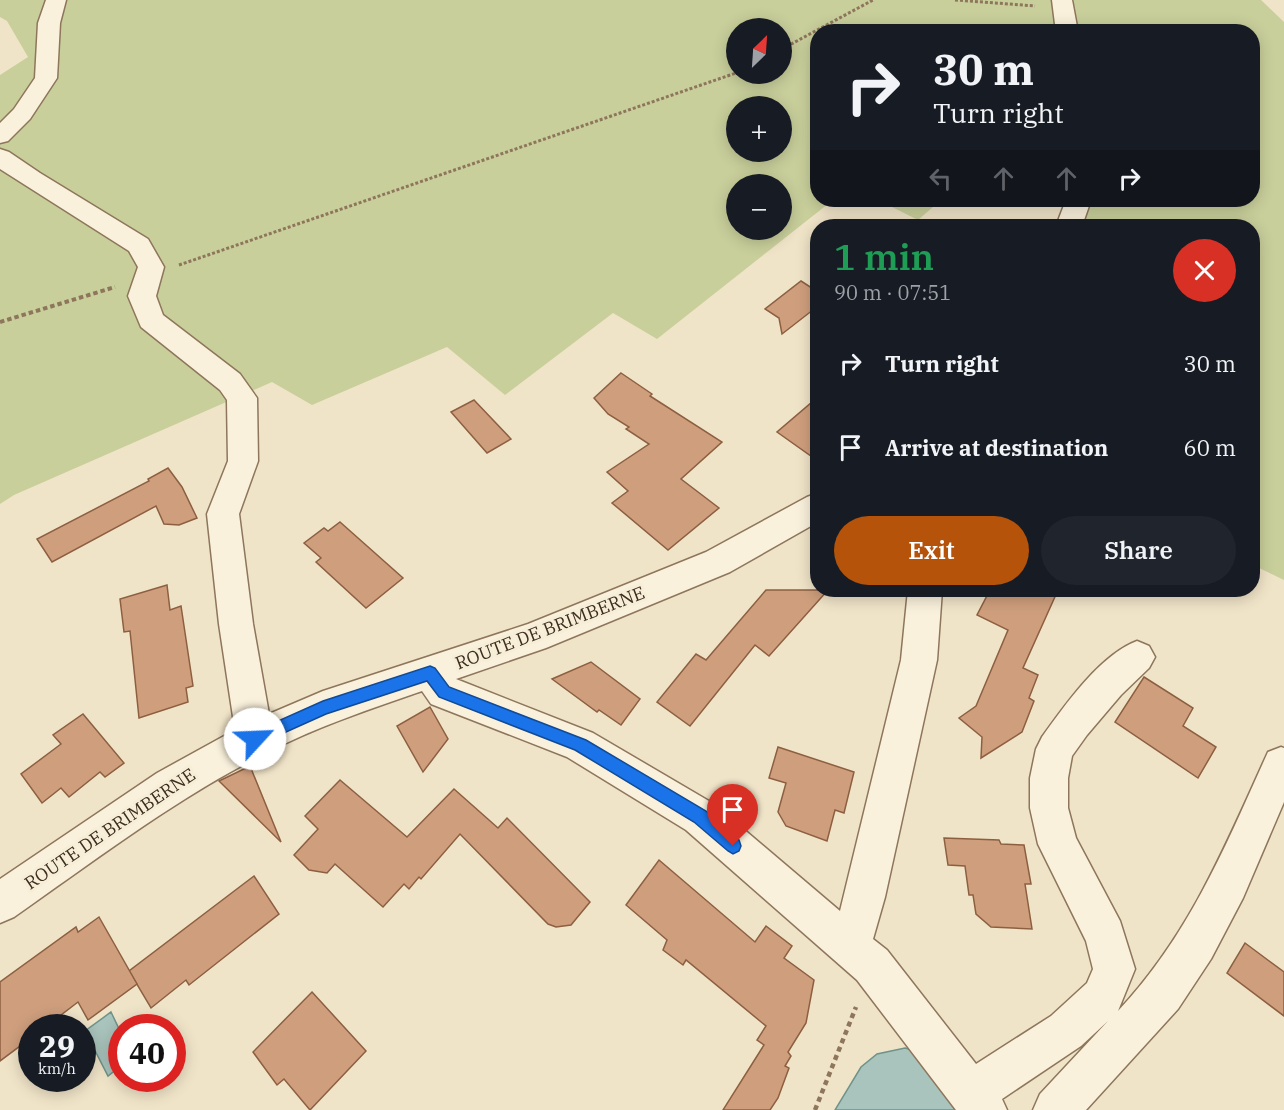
<!DOCTYPE html>
<html lang="en">
<head>
<meta charset="utf-8">
<style>
	:root { --surface:#171b24; --page:#20242c; --text:#f1f3f6; --muted:#9ea1a6; --accent:#b45309 }
	body { margin:0; font-family:"IBM Plex Serif",serif; background:var(--page); color:var(--text); height:100vh; display:flex; flex-direction:column; font-size:22px; white-space:nowrap }
	* { box-sizing:border-box; margin:0 }
	p { font-size:20px; color:var(--muted) }
	.icon { flex:none; width:33px; height:33px; fill:none; stroke:currentColor; stroke-width:2; stroke-linecap:round; stroke-linejoin:round }
	.map { position:relative; flex:1; overflow:hidden }
	.side { position:absolute; left:810px; top:219px; width:450px; height:378px; display:flex; flex-direction:column; background:var(--surface); border-radius:24px; box-shadow:0 3px 15px #0003 }
	.side>* { flex:none }
	.guide { position:absolute; left:810px; top:24px; width:450px; height:183px; border-radius:24px; box-shadow:0 3px 15px #0003; background:#171b24; color:var(--text); overflow:hidden }
	.needle { width:39px; rotate:25deg }
	.tools { position:absolute; left:726px; top:18px; display:grid; gap:12px }
	.tools a { display:grid; place-items:center; width:66px; height:66px; border-radius:50%; background:var(--surface); box-shadow:0 3px 15px #0003; font-size:30px }
	.speed { position:absolute; left:18px; top:1014px; display:flex; gap:12px; font-size:30px; font-weight:700; text-align:center }
	.speed>* { display:grid; place-content:center; width:78px; height:78px; border-radius:50%; background:var(--surface); box-shadow:0 3px 15px #0003; line-height:1 }
	.speed small { font-size:15px; font-weight:400 }
	.speed .limit { border:9px solid #d22; background:#fff; color:#111 }
	.pin { position:absolute; display:grid; place-items:center; width:51px; height:51px; color:#fff; margin:-62px -26px; border-radius:50% 50% 50% 0; rotate:-45deg; box-shadow:0 0 6px #0007 }
	.pin .icon { rotate:45deg }
	.me { position:absolute; width:66px; margin:-33px; rotate:65deg; stroke-linejoin:round; filter:drop-shadow(0 0 4px #0008) }
	.turn { display:flex; align-items:center; gap:21px; height:126px; padding:0 24px; font-size:27px }
	.turn .icon { width:78px; height:78px; stroke-width:2.5 }
	.turn b { display:block; font-size:42px; line-height:51px }
	.lanes { display:flex; align-items:center; height:57px; padding:0 24px; background:#0003; justify-content:center; gap:30px; direction:ltr }
	.lanes .off { opacity:.35 }
	.round { display:grid; place-items:center; flex:none; width:63px; height:63px; border-radius:32px; background:var(--page) }
	.head { display:flex; align-items:center; justify-content:space-between; height:102px; padding:0 24px }
	h1 { font-size:36px; font-weight:600; line-height:45px; color:#1e9e55 }
	.primary-button { display:flex; gap:12px; margin-top:auto; padding:12px 24px }
	.primary-button a { flex:1; height:69px; border-radius:36px; background:var(--accent); color:#fff; font-size:24px; font-weight:600; line-height:69px; text-align:center }
	.primary-button a+a { background:var(--page); color:var(--text) }
	ul { padding:0; list-style:none }
	li { display:flex; align-items:center; gap:18px; height:84px; padding:0 24px }
	li div { flex:1 }
	li b { display:block; font-size:22px }
	li em { font-style:normal }
	.map>svg:first-child { display:block }
	.green { fill:#c9cf9b; fill-rule:evenodd }
	.water { fill:#a9c4bc; stroke:#6f938a; stroke-width:1.5 }
	.building { fill:#cf9f7d; stroke:#8d5f41; stroke-width:1.5 }
	.lines { fill:none; stroke-linecap:round; stroke-linejoin:round }
	.minor-casing { stroke:#8d765c; stroke-width:3 }
	.path-far2 { stroke:#8d765c; stroke-width:3; stroke-dasharray:3 2; stroke-linecap:butt }
	.path-far1 { stroke:#8d765c; stroke-width:4; stroke-dasharray:4.5 3; stroke-linecap:butt }
	.path { stroke:#8d765c; stroke-width:4.5; stroke-dasharray:5 4; stroke-linecap:butt }
	.minor { fill:#faf1dc; fill-rule:evenodd }
	.route { fill:#1a73e8; stroke:#114b97; stroke-width:1.5 }
	.labels { text-anchor:middle; stroke-width:6; stroke-linejoin:round; paint-order:stroke }
	.street-label { font-size:18px; fill:#3d2e20; stroke:#f7eed8 }
</style>
</head>
<body>
<div class="map">
<svg width="1284" height="1110" viewBox="0 0 1284 1110">
	<rect width="100%" height="100%" fill="#f0e4c8"/>
	<!-- green -->
	<g class="green">
		<path d="M0 0H1261L1284 22V580L1253 565 1252 226H1078L1092 200H1252V32H818V200H833L657 339 613 313 505 395 447 347 312 405 272 382 14 495 0 504V75L28 57 7 21 0 17ZM736 28H782V74H736ZM736 106H782V152H736ZM736 184H782V230H736Z"/>
		<path d="M878 200H941L918 220Z"/>
	</g>
	<!-- water -->
	<g class="water">
		<path d="M111 1012 121 1033 122 1065 108 1076 85 1031Z"/>
		<path d="M905 1048 920 1052 957 1110H835L861 1067 877 1054Z"/>
	</g>
	<!-- building -->
	<g class="building">
		<path d="M801 281 818 292V306L782 334 779 318 765 309Z"/>
		<path d="M621 373 652 394 650 396 722 442 681 479 719 508 668 550 612 503 628 491 607 472 649 444 626 429 629 427 608 414 594 398Z"/>
		<path d="M818 397V461L777 432Z"/>
		<path d="M474 400 511 439 487 453 451 412Z"/>
		<path d="M168 468 182 487 197 518 179 525 164 524 156 506 52 562 37 539 149 481 148 479Z"/>
		<path d="M340 522 403 578 366 608 316 562 321 558 304 543 324 528 328 531Z"/>
		<path d="M167 585 170 610 181 606 193 686 186 688 188 702 139 718 130 631 124 632 120 599Z"/>
		<path d="M766 590H828L769 656 755 645 690 726 657 702 696 654 706 660Z"/>
		<path d="M990 590H1058L1023 668 1038 675 1029 698 1034 701 1022 732 981 758 982 737 959 718 976 706 1008 630 977 615Z"/>
		<path d="M591 662 640 699 621 725 599 710 597 712 552 679Z"/>
		<path d="M1144 677 1193 708 1183 726 1216 747 1198 778 1115 722Z"/>
		<path d="M430 707 448 739 423 772 397 726Z"/>
		<path d="M83 714 124 763 105 777 100 772 69 797 61 788 42 803 21 774 61 744 53 735Z"/>
		<path d="M778 747 854 772 844 813 835 810 827 841 786 826 778 812 786 783 769 778Z"/>
		<path d="M250 766 281 842 219 781Z"/>
		<path d="M340 780 407 837 454 789 498 828 507 818 590 902 571 925 556 927 548 924 460 834 421 879 419 877 409 889 404 884 383 907 335 864 327 873 309 870 294 855 318 829 305 816Z"/>
		<path d="M944 838 999 840 1001 844 1024 845 1031 884H1025L1032 929 991 927 976 914 973 895H969L965 866 948 865Z"/>
		<path d="M659 860 755 942 766 926 792 946 784 958 814 980 806 1023 788 1052 791 1056 785 1066 789 1068 778 1098 770 1110H723L764 1045 757 1040 766 1026 686 960 683 965 663 950 667 940 626 905Z"/>
		<path d="M254 876 279 914 189 985 186 980 151 1008 129 971Z"/>
		<path d="M99 917 137 984 88 1020 78 1002 44 1028H32V1037L0 1061V982L76 927 78 932Z"/>
		<path d="M1245 943 1284 972V1016L1227 973Z"/>
		<path d="M312 992 366 1051 310 1110 284 1079 277 1085 253 1052Z"/>
	</g>
	<g class="lines">
		<defs>
			<g id="minor">
				<path d="M46 0H66L60 23 57 78 30 119 8 141 0 143V123L14 109 35 78 38 23Z"/>
				<path d="M1052 0H1072L1078 32H1056Z"/>
				<path d="M0 149 9 152 40 173 148 239 164 267 156 296 163 315 240 374 257 398 258 461 239 514 253 624 269 714 323 691 528 624 706 552 807 497 818 493V522L730 572 546 648 456 679 593 733 714 804 840 911 901 660 908 590H942L937 660 885 897 873 939 887 950 976 1064 1051 1016 1087 983 1093 969 1086 941 1038 844 1030 808V778L1036 749 1042 737C1065 705 1100 655 1137 641L1149 646 1155 657 1149 668 1121 695 1087 735 1072 756 1068 778V808L1076 838 1120 921 1135 969 1118 1011C1190 934 1225 847 1268 752L1281 747 1284 748V802L1243 898 1211 959 1178 1009 1086 1110H1033L1040 1094 1108 1021 1081 1046 1002 1099 1007 1110H956L857 980 686 830 567 757 431 704 422 691C370 709 319 726 270 751 179 796 97 859 14 917L0 923V879L157 773 235 730 219 624 207 514 228 461 227 400 220 390 141 327 128 296 138 267 129 251 0 169Z"/>
				<path d="M1066 200H1091L1082 226H1056Z"/>
			</g>
		</defs>
		<!-- minor casing -->
		<use href="#minor" class="minor-casing"/>
		<!-- path-far2 -->
		<g class="path-far2">
			<path d="M955 0 1035 6"/>
			<path d="M782 49 873 0"/>
			<path d="M179 265 736 73"/>
		</g>
		<!-- path-far1 -->
		<path class="path-far1" d="M0 322 115 287"/>
		<!-- path -->
		<path class="path" d="M815 1110 856 1007"/>
		<!-- minor -->
		<use href="#minor" class="minor"/>
	</g>
	<!-- route -->
	<path class="route" d="M430 666 435 668 449 687 586 740 706 811 739 840 741 846 739 851 733 854 728 851 694 822 575 750 439 697 427 681 326 714 255 746 249 744 247 739 249 734 323 701Z"/>
	<g class="labels">
		<!-- street labels -->
		<g class="street-label">
			<text transform="translate(550 628) rotate(-21)" y="6">ROUTE DE BRIMBERNE</text>
			<text transform="translate(110 829) rotate(-34)" y="6">ROUTE DE BRIMBERNE</text>
		</g>
	</g>
</svg>
<div class="tools">
<a><svg class="needle" viewBox="-14 -14 28 28"><path d="M0-13l5 13h-10z" fill="#e53935"/><path d="M0 13l5-13h-10z" fill="#9ea1a6"/></svg></a>
<a>+</a>
<a>−</a>
</div>
<div class="speed"><div>29<small>km/h</small></div><div class="limit">40</div></div>
<div class="pin" style="left:733px;top:846px;background:#d93025"><svg class="icon" aria-label="arrive" viewBox="0 0 24 24"><path d="M6 21V4h12l-3 4 3 4H6"/></svg></div>
<svg class="me" style="left:255px;top:739px" viewBox="-20 -20 40 40"><circle r="19" fill="#fff"/><path d="M0-13L10 11 0 6-10 11z" fill="#1a73e8"/></svg>
<div class="guide">
<div class="turn"><svg class="icon" aria-label="right" viewBox="0 0 24 24"><path d="M7 20v-9h11M14 6l5 5-5 5"/></svg><div><b>30 m</b>Turn right</div></div>
<div class="lanes"><svg class="icon off" aria-label="left" viewBox="0 0 24 24"><path d="M17 20v-9H6M10 6l-5 5 5 5"/></svg><svg class="icon off" aria-label="ahead" viewBox="0 0 24 24"><path d="M12 20V5M6 11l6-6 6 6"/></svg><svg class="icon off" aria-label="ahead" viewBox="0 0 24 24"><path d="M12 20V5M6 11l6-6 6 6"/></svg><svg class="icon" aria-label="right" viewBox="0 0 24 24"><path d="M7 20v-9h11M14 6l5 5-5 5"/></svg></div>
</div>
<section class="side">
<div class="head"><div><h1>1 min</h1><p>90 m · 07:51</p></div><a class="round" style="background:#d93025;color:#fff"><svg class="icon" aria-label="close" viewBox="0 0 24 24"><path d="M6 6l12 12M18 6L6 18"/></svg></a></div>
<ul>
<li><svg class="icon" aria-label="right" viewBox="0 0 24 24"><path d="M7 20v-9h11M14 6l5 5-5 5"/></svg><div><b>Turn right</b></div><em>30 m</em></li>
<li><svg class="icon" aria-label="arrive" viewBox="0 0 24 24"><path d="M6 21V4h12l-3 4 3 4H6"/></svg><div><b>Arrive at destination</b></div><em>60 m</em></li>
</ul>
<div class="primary-button"><a>Exit</a><a>Share</a></div>
</section>
</div>
</body>
</html>
